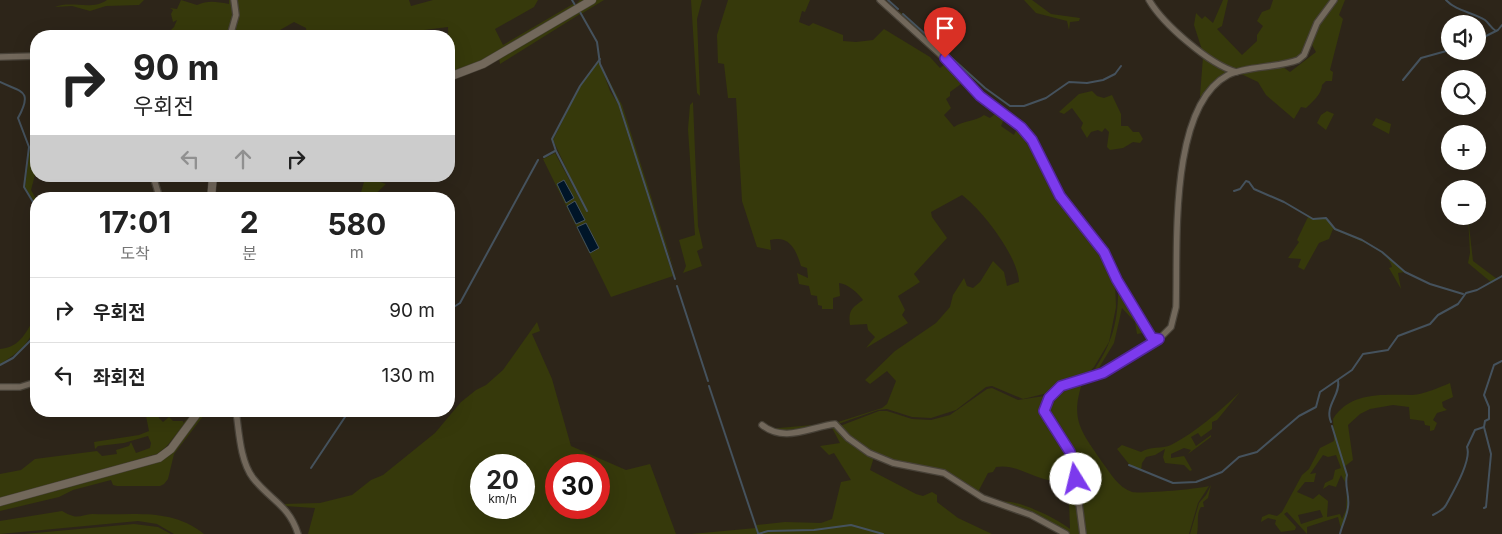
<!DOCTYPE html>
<html lang="ko">
<head>
<meta charset="utf-8">
<style>
	:root { --surface:#fff; --page:#f2f2f2; --text:#222; --muted:#767676; --line:#e0e0e0 }
	body { margin:0; font-family:Inter,"Noto Sans KR",sans-serif; background:var(--page); color:var(--text); height:100vh; display:flex; flex-direction:column; font-size:19px; white-space:nowrap }
	* { box-sizing:border-box; margin:0 }
	p { font-size:16px; color:var(--muted) }
	.icon { flex:none; width:28px; height:28px; fill:none; stroke:currentColor; stroke-width:2; stroke-linecap:round; stroke-linejoin:round }
	.map { position:relative; flex:1; overflow:hidden }
	.drawer { position:absolute; left:30px; top:192px; width:425px; height:225px; display:flex; flex-direction:column; background:var(--surface); border-radius:20px; box-shadow:0 5px 20px #0002 }
	.drawer>* { flex:none }
	.hud { position:absolute; left:30px; top:30px; width:425px; height:152px; border-radius:20px; box-shadow:0 5px 20px #0002; background:#fff; color:var(--text); overflow:hidden }
	.fabs { position:absolute; left:1441px; top:15px; display:grid; gap:10px }
	.fabs a { display:grid; place-items:center; width:45px; height:45px; border-radius:50%; background:var(--surface); box-shadow:0 5px 20px #0002; font-size:25px }
	.speed { position:absolute; left:470px; top:454px; display:flex; gap:10px; font-size:25px; font-weight:700; text-align:center }
	.speed>* { display:grid; place-content:center; width:65px; height:65px; border-radius:50%; background:var(--surface); box-shadow:0 5px 20px #0002; line-height:1 }
	.speed small { font-size:12px; font-weight:400 }
	.speed .limit { border:8px solid #d22; background:#fff; color:#111 }
	.pin { position:absolute; display:grid; place-items:center; width:42px; height:42px; color:#fff; margin:-51px -21px; border-radius:50% 50% 50% 0; rotate:-45deg; box-shadow:0 0 5px #0007 }
	.pin .icon { rotate:45deg }
	.me { position:absolute; width:55px; margin:-28px; rotate:351deg; stroke-linejoin:round; filter:drop-shadow(0 0 4px #0008) }
	.turn { display:flex; align-items:center; gap:18px; height:105px; padding:0 20px; font-size:22px }
	.turn .icon { width:65px; height:65px; stroke-width:2.5 }
	.turn b { display:block; font-size:35px; line-height:42px }
	.lanes { display:flex; align-items:center; height:48px; padding:0 20px; background:#0003; justify-content:center; gap:25px; direction:ltr }
	.lanes .off { opacity:.35 }
	.eta { display:flex; justify-content:space-evenly; align-items:center; height:85px; text-align:center }
	.eta b { font-size:30px; font-weight:700; line-height:35px }
	ul { padding:0; list-style:none }
	li { display:flex; align-items:center; gap:15px; height:65px; padding:0 20px; border-top:1px solid var(--line) }
	li div { flex:1 }
	li b { display:block; font-size:19px }
	li em { font-style:normal }
	.map>svg:first-child { display:block }
	.green { fill:#36390b; fill-rule:evenodd }
	.water { fill:#001528; stroke:#45525d }
	.lines { fill:none; stroke-linecap:round; stroke-linejoin:round }
	.stream { stroke:#45525d; stroke-width:2 }
	.street-casing { stroke:#474137; stroke-width:8 }
	.secondary-casing { stroke:#474137; stroke-width:9 }
	.street { stroke:#72685b; stroke-width:5.5 }
	.secondary { stroke:#72685b; stroke-width:8 }
	.route-casing { stroke:#51269a; stroke-width:12 }
	.route { stroke:#7c3aed; stroke-width:9 }
</style>
</head>
<body>
<div class="map">
<svg width="1502" height="534" viewBox="0 0 1502 534">
	<rect width="100%" height="100%" fill="#2d2519"/>
	<!-- green -->
	<g class="green">
		<path d="M107 0H144L139 5 106 6 90 11 72 6 55 7C71 0 92 11 107 0Z"/>
		<path d="M181 0 197 5C209 0 216 2 229 4V0H232L234 10 228 36H165L174 27 177 20 173 22 171 14 173 10 170 8 177 9Z"/>
		<path d="M237 0H409L411 6 433 0H538L534 7 495 29 503 45 573 4 575 5 580 0H585L480 62 449 73 448 27 416 31 412 35 404 30 368 36H307L306 28 294 22 273 34 274 36H233L239 13Z"/>
		<path d="M597 0H604L581 14 580 12V14L500 64 499 58Z"/>
		<path d="M691 0H702L697 19 700 96 697 93Z"/>
		<path d="M728 0H810L805 12 802 11 799 22 809 26 813 23 843 35V41L856 42 873 40 884 29 930 57 940 68 945 64 935 54 936 52 959 74 961 84 950 92V96L946 99 951 108 944 115 954 127C964 120 975 122 984 115L990 118 995 114 1004 119 1001 126 1014 135 1018 126 1027 135 1053 186 1103 253 1115 282 1116 307 1109 342 1094 367 1086 376 1052 392 1023 399 992 386 986 387 956 410 931 418 912 417 887 409 878 410 838 424 784 433 768 429 835 423 882 408 887 404 896 381 887 371 870 384 865 380 895 351 936 323 950 307 953 295 964 278 967 286 973 288 980 282 993 261 1004 272 1007 286 1019 282C1018 256 982 210 962 195L931 212 932 217 947 238 914 274 920 282 898 296 905 310 902 315 908 323 866 348 875 337 868 330 867 324 850 325C848 310 852 308 863 300 858 293 848 284 839 283L840 296 833 298V309H822V306L818 305 817 296 811 295 809 286 799 284 797 273 808 278 807 268 801 266C796 250 790 235 770 240L771 250 757 247 742 201 736 98H728L724 64 718 63 717 35Z"/>
		<path d="M1024 0H1032L1051 14 1080 18 1079 21 1070 22 1069 30 1067 21 1036 13Z"/>
		<path d="M1223 0H1228L1222 26 1217 29 1242 55 1257 41V35L1263 26 1257 21 1262 12 1270 9 1273 0H1332L1307 47 1297 59 1247 70 1230 69 1202 50 1194 25 1196 13 1202 19 1205 16 1213 23Z"/>
		<path d="M1336 0H1345L1339 15 1343 19 1330 70 1333 72 1332 81H1326L1322 85C1322 94 1312 102 1306 108L1301 107 1294 119 1266 95 1258 82 1239 73 1283 67 1290 72 1316 52 1312 45 1319 24Z"/>
		<path d="M900 12 973 78 972 86 898 15Z"/>
		<path d="M1203 57 1227 73 1201 97 1200 96Z"/>
		<path d="M599 61 610 91 618 104 673 276 611 297 543 159 555 153 587 213 553 140 581 85Z"/>
		<path d="M604 71 622 105 676 275 637 164 619 104Z"/>
		<path d="M1092 91 1097 96 1104 98 1112 95 1121 114V126H1128L1133 132H1139L1143 139 1140 143 1133 142 1123 148 1110 150 1107 147 1109 132 1105 128 1102 132 1098 130 1091 132 1087 138 1081 128 1083 123 1072 108 1064 114 1059 112 1079 94Z"/>
		<path d="M693 102 698 226 703 248 697 251 702 266 683 273 686 266 679 240 695 235 688 129 690 105Z"/>
		<path d="M1327 111 1334 114 1326 130 1317 123 1321 115Z"/>
		<path d="M1376 118 1391 124 1389 134 1372 125Z"/>
		<path d="M30 147 36 151V171L31 190 36 199V205L25 187Z"/>
		<path d="M377 181 386 184 370 199H359L364 182Z"/>
		<path d="M1308 217 1312 219H1326L1335 229 1362 240 1382 252 1405 272 1398 273 1401 289 1389 268 1392 267C1388 248 1349 237 1333 229L1329 239 1319 243 1304 270 1298 267 1301 259 1288 258 1299 242 1297 240Z"/>
		<path d="M1468 217 1473 261 1497 279 1492 283 1468 263 1470 253Z"/>
		<path d="M1118 285 1155 340 1134 350 1101 372V370L1145 342 1147 339 1143 333 1137 334 1135 322 1122 308 1114 343 1094 376 1092 373C1112 345 1119 320 1118 285Z"/>
		<path d="M36 314C36 339 20 352 0 364V349C20 348 28 330 36 314Z"/>
		<path d="M537 322 540 331 532 334 552 379 571 446 626 470 650 464 676 534H308L315 508 285 506 283 504 320 503 352 495 371 480 383 475 435 433 461 402 476 390 486 385 503 370ZM481 465H524V508H481ZM556 465H599V508H556Z"/>
		<path d="M1083 381C1069 420 1082 432 1102 462 1111 474 1118 487 1132 492 1140 494 1199 489 1209 486L1198 503 1189 534H1084L1071 450 1046 414C1051 388 1060 388 1083 381Z"/>
		<path d="M1450 383 1453 397 1442 402 1443 407 1447 410 1437 413 1433 420 1437 423 1434 430 1430 431V426L1425 425 1424 421 1410 419 1409 407 1393 405 1370 409 1360 414 1348 425 1353 460 1344 467 1347 475 1345 482 1341 475 1336 487 1329 485 1323 489 1325 483 1333 479 1335 470 1341 468 1336 455 1328 457 1323 455 1310 474 1316 473 1314 482H1305L1297 492 1313 499 1319 494 1328 501 1327 517 1340 514 1342 519 1346 510 1347 490 1348 508 1341 529 1338 517 1307 527V534L1287 512 1284 514 1296 527 1295 530 1281 532 1275 524 1276 520 1268 518 1261 522 1262 517 1269 514 1277 516 1282 512 1302 475 1309 469 1320 448 1334 441 1333 419C1350 391 1385 395 1412 395 1425 394 1438 388 1450 383ZM1320 510 1323 517 1301 524 1298 515Z"/>
		<path d="M992 388 1018 400 1051 395 1044 412 1070 452 1082 534H1068L1001 502C1015 498 1058 519 1070 529L1069 501 1060 499 1059 481C1037 482 1018 463 996 467L993 472 988 473 979 490 984 497C972 489 957 476 944 472 898 458 875 465 840 426L879 411H887L912 419 931 420 950 415 987 389Z"/>
		<path d="M1240 392 1217 420 1212 422V429L1201 437 1198 433 1191 437 1196 446 1211 435V437L1188 454 1191 450 1184 448 1171 454V458L1184 456 1192 470 1190 471 1184 465 1165 463 1163 457 1165 449 1155 455 1146 457 1142 463 1141 471 1129 464 1117 449 1122 445 1141 452C1150 446 1162 449 1171 445 1196 432 1220 411 1240 392Z"/>
		<path d="M145 411H158L159 418 163 422 169 417 173 421H183V423L195 411 166 447 157 454 0 499V474L21 470 35 459 97 451 102 456 117 454 116 450 129 446 131 442 136 453 150 448 151 443 148 436 124 443 98 446 95 449 94 442 139 435 149 431Z"/>
		<path d="M204 411H207L174 454 168 479 164 484 160 486H117L113 485 111 480 73 490 59 497 0 511V506L161 460 178 447Z"/>
		<path d="M831 426 874 457 870 470 916 494 923 496 932 492 937 495V502L958 518 992 534H759L761 532 759 533 756 525 785 522 821 523 832 519 841 482 851 480 834 453 829 455 820 446 840 443Z"/>
		<path d="M1211 485 1208 498 1203 502 1204 507H1201C1196 514 1199 525 1197 534H1190L1199 503 1206 495Z"/>
		<path d="M62 511C66 513 69 515 73 516 79 518 86 514 92 514 133 516 170 507 204 534H174L157 524 138 521 0 534V521Z"/>
		<path d="M134 524 158 527 171 534H24Z"/>
		<path d="M756 528 758 534H691Z"/>
	</g>
	<!-- water -->
	<g class="water">
		<path d="M564 180 574 198 566 203 557 184Z"/>
		<path d="M575 201 585 220 576 224 567 206Z"/>
		<path d="M586 223 599 248 590 253 577 227Z"/>
	</g>
	<g class="lines">
		<!-- stream -->
		<g class="stream">
			<path d="M572 0 575 5"/>
			<path d="M888 0 898 9"/>
			<path d="M1446 0C1456 11 1472 12 1485 20 1489 23 1491 28 1496 31"/>
			<path d="M580 12 597 42 600 64 619 104 675 279"/>
			<path d="M903 14 985 88 1010 106H1024L1046 98 1069 82 1087 83 1103 80 1115 74 1121 66"/>
			<path d="M1478 40 1498 30 1502 25"/>
			<path d="M1403 80 1421 58 1450 50"/>
			<path d="M0 82C20 92 34 89 18 118L29 147 24 187 36 207"/>
			<path d="M544 157 555 151"/>
			<path d="M1234 191 1240 189 1246 181 1249 182 1254 189 1284 202 1313 219 1326 218 1335 229 1362 240 1382 252 1405 272 1430 284 1463 294"/>
			<path d="M587 211 556 151 552 139 580 86 600 59"/>
			<path d="M677 286 708 381"/>
			<path d="M449 310 460 303 538 160"/>
			<path d="M0 365 13 358 36 335"/>
			<path d="M709 386 758 533"/>
			<path d="M1331 422C1324 406 1341 395 1338 380"/>
			<path d="M1332 426 1347 475C1344 486 1350 495 1348 507 1347 516 1342 525 1340 534"/>
			<path d="M1484 427 1491 454 1486 507 1484 508"/>
			<path d="M1129 465 1173 483 1196 482 1222 472 1239 457 1257 452 1299 416 1316 407 1320 392 1352 370 1363 354 1388 350 1398 336 1430 324 1438 315 1458 304 1466 293 1477 290 1502 276"/>
			<path d="M311 468 349 411"/>
			<path d="M1433 515C1437 513 1444 509 1446 505 1453 492 1472 460 1467 447L1475 430 1484 427 1485 421 1489 419V407L1484 395 1494 365 1502 361"/>
			<path d="M758 534 768 531 814 530 851 525 883 534"/>
		</g>
		<defs>
			<g id="street">
				<path d="M880 0 952 65 980 96 1028 134 1061 196 1104 253 1117 280 1152 338 1159 339"/>
				<path d="M1149 0C1163 24 1209 64 1236 72"/>
				<path d="M230 36 236 15 234 0"/>
				<path d="M0 57 36 56"/>
				<path d="M153 176 160 199"/>
				<path d="M0 387H20L36 382"/>
				<path d="M236 411C239 431 240 461 253 478 270 500 289 505 298 534"/>
				<path d="M762 425C784 443 810 427 835 424L848 438 869 453 893 463 944 473 983 498 1031 515 1066 534"/>
				<path d="M1083 534 1073 458 1047 419 1045 405 1049 398 1061 386 1103 373 1159 339 1171 327 1176 307C1178 248 1168 107 1228 75 1246 66 1277 68 1298 60L1304 55 1317 23 1334 0"/>
			</g>
			<g id="secondary">
				<path d="M449 77 483 64 592 0"/>
				<path d="M211 199 213 176"/>
				<path d="M0 502 159 458 171 449 199 411"/>
			</g>
		</defs>
		<!-- street casing -->
		<use href="#street" class="street-casing"/>
		<!-- secondary casing -->
		<use href="#secondary" class="secondary-casing"/>
		<!-- street -->
		<use href="#street" class="street"/>
		<!-- secondary -->
		<use href="#secondary" class="secondary"/>
	</g>
	<g class="lines">
		<defs>
			<path id="route" d="M945 58 980 96 1021 127 1032 140 1060 196 1104 252 1117 280 1152 338 1159 339 1103 373 1061 386 1049 398 1044 411 1070 452 1076 479"/>
		</defs>
		<!-- route casing -->
		<use href="#route" class="route-casing"/>
		<!-- route -->
		<use href="#route" class="route"/>
	</g>
</svg>
<div class="fabs">
<a><svg class="icon" aria-label="sound" viewBox="0 0 24 24"><path d="M4 9h4l5-4v14l-5-4H4zM17 9q2 3 0 6"/></svg></a>
<a><svg class="icon" aria-label="search" viewBox="0 0 24 24"><circle cx="10" cy="10" r="6"/><path d="M15 15l6 6"/></svg></a>
<a>+</a>
<a>−</a>
</div>
<div class="speed"><div>20<small>km/h</small></div><div class="limit">30</div></div>
<div class="pin" style="left:945px;top:58px;background:#d93025"><svg class="icon" aria-label="arrive" viewBox="0 0 24 24"><path d="M6 21V4h12l-3 4 3 4H6"/></svg></div>
<svg class="me" style="left:1076px;top:479px" viewBox="-20 -20 40 40"><circle r="19" fill="#fff"/><path d="M0-13L10 11 0 6-10 11z" fill="#7c3aed"/></svg>
<div class="hud">
<div class="turn"><svg class="icon" aria-label="right" viewBox="0 0 24 24"><path d="M7 20v-9h11M14 6l5 5-5 5"/></svg><div><b>90 m</b>우회전</div></div>
<div class="lanes"><svg class="icon off" aria-label="left" viewBox="0 0 24 24"><path d="M17 20v-9H6M10 6l-5 5 5 5"/></svg><svg class="icon off" aria-label="ahead" viewBox="0 0 24 24"><path d="M12 20V5M6 11l6-6 6 6"/></svg><svg class="icon" aria-label="right" viewBox="0 0 24 24"><path d="M7 20v-9h11M14 6l5 5-5 5"/></svg></div>
</div>
<section class="drawer">
<div class="eta">
<div><b>17:01</b><p>도착</p></div>
<div><b>2</b><p>분</p></div>
<div><b>580</b><p>m</p></div>
</div>
<ul>
<li><svg class="icon" aria-label="right" viewBox="0 0 24 24"><path d="M7 20v-9h11M14 6l5 5-5 5"/></svg><div><b>우회전</b></div><em>90 m</em></li>
<li><svg class="icon" aria-label="left" viewBox="0 0 24 24"><path d="M17 20v-9H6M10 6l-5 5 5 5"/></svg><div><b>좌회전</b></div><em>130 m</em></li>
</ul>
</section>
</div>
</body>
</html>
